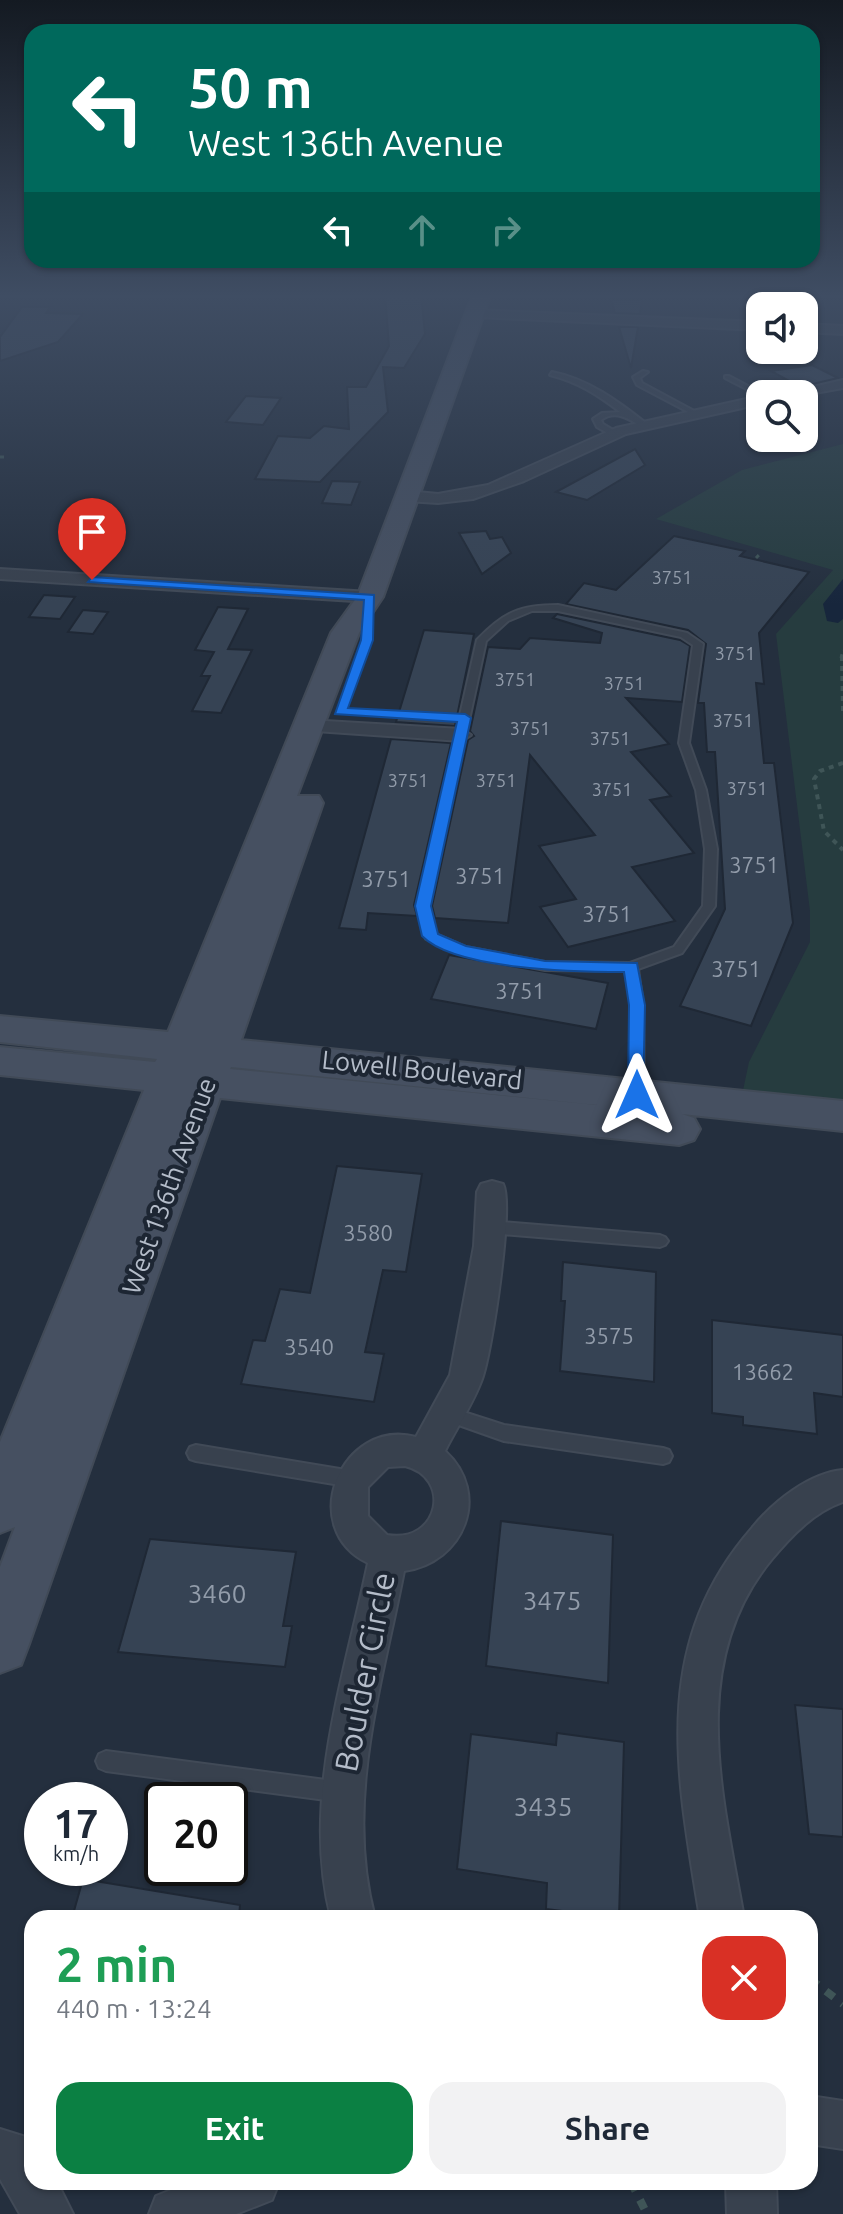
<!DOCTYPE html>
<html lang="en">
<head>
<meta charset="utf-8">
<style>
	:root { --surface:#fff; --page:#f2f2f3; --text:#1f2937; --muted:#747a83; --accent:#0b8043 }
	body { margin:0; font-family:Ubuntu,sans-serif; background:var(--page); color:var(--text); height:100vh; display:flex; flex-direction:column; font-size:30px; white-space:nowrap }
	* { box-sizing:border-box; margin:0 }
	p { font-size:26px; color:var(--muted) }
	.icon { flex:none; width:44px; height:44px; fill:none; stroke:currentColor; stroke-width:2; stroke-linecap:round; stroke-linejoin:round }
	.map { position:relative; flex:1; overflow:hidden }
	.side { position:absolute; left:24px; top:1910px; width:794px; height:280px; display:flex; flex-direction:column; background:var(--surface); border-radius:24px; box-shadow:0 2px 6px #0004 }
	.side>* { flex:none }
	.banner { position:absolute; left:24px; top:24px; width:796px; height:244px; border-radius:24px; box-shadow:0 2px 6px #0004; background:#00695c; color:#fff; overflow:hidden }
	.fabs { position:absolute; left:746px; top:292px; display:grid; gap:16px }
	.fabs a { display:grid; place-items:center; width:72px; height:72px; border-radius:16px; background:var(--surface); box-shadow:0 2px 6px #0004; font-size:40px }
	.speed { position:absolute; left:24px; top:1782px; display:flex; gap:16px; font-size:40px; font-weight:700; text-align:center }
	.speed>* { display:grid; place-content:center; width:104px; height:104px; border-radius:50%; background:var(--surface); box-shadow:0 2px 6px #0004; line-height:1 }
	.speed small { font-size:20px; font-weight:400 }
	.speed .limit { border:4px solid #111; border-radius:12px; background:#fff; color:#111 }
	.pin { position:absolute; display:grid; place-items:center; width:68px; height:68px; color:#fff; margin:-82px -34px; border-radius:50% 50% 50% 0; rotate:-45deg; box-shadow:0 0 8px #0007 }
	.pin .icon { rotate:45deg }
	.me { position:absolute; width:88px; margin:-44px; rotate:0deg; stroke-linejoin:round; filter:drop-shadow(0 0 6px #0008) }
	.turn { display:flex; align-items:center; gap:28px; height:168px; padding:0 32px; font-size:36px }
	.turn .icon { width:104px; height:104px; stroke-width:2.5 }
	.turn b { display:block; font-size:56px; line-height:68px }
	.lanes { display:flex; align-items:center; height:76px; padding:0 32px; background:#0003; justify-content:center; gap:40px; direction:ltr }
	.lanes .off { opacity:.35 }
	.round { display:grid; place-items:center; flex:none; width:84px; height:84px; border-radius:24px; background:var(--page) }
	.head { display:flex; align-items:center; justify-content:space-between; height:136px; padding:0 32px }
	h1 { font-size:48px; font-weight:700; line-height:60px; color:#1e9e55 }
	.primary-button { display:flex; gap:16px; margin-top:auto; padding:16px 32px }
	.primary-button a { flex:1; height:92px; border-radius:24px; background:var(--accent); color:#fff; font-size:32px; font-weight:700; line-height:92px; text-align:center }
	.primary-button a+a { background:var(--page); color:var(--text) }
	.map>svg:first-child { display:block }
	.green { fill:#263c3f }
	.water { fill:#17263c }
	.building { fill:#364354; stroke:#1f2835; stroke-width:2 }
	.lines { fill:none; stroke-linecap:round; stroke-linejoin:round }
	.lane-casing { stroke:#414a57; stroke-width:4 }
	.street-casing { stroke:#414a57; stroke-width:4 }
	.secondary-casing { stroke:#414a57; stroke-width:4 }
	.path-far2 { stroke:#3f5557; stroke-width:3; stroke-dasharray:4 4; stroke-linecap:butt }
	.path-far1 { stroke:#3f5557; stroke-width:4; stroke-dasharray:5 5; stroke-linecap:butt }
	.path { stroke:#3f5557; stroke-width:8; stroke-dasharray:10 10; stroke-linecap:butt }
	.lane { fill:#38414e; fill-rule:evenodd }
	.street { fill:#38414e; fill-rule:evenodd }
	.secondary { fill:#465061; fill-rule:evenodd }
	.route { fill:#1a73e8; stroke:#114b97; stroke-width:2 }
	.labels { text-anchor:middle; stroke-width:8; stroke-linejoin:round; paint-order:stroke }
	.far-number-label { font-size:18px; fill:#929caa }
	.number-label { font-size:22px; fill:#929caa }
	.street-label { font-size:26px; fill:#b4bcc9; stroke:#1d2633 }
	.near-number-label { font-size:26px; fill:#929caa }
	.near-street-label { font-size:32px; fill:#b4bcc9; stroke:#1d2633 }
</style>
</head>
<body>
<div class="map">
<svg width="843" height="2214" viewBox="0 0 843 2214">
	<rect width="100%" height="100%" fill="#242f3e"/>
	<!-- green -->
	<path class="green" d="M843 444V1105L742 1095 749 1062 810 942V911L776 634 833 570 656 519 742 470Z"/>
	<!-- water -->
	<path class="water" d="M843 579V619L838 623 827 621 823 604Z"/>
	<!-- building -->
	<g class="building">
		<path d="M385 294H421L425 334 404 368 383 367 388 412 320 482 255 479 278 436 310 438 324 426 349 429 347 387H366L389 346Z"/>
		<path d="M611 299 642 300 640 314 615 313Z"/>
		<path d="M22 307H50L46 313 83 314 58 342 0 361V337Z"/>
		<path d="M619 327H638L631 368Z"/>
		<path d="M812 365 838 378 800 387 771 371Z"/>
		<path d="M246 396 281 398 263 425 226 422Z"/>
		<path d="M635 449 645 465 587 500 556 492Z"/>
		<path d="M332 481 360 482 351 505 322 503Z"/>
		<path d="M486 531 490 539 502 537 511 553 482 574 459 533Z"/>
		<path d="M674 536 745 551 740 556 809 572 759 633 764 684 756 683 764 763H774L793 923 751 1026 680 1006 725 909 715 752H707L704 703H698L706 644 688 630 566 604 584 583 616 590Z"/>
		<path d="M44 595 75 597 60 619 29 617Z"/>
		<path d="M218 607 248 609 228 649 252 650 221 713 192 711 210 676H201L214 652 195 650Z"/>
		<path d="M83 610 108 612 93 634 68 632Z"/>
		<path d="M557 614 680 640 690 646 682 702 626 698 669 744 631 752 671 796 650 800 694 853 632 867 675 921 568 947 540 907 576 899 539 846 595 835 530 755 508 923 435 918 432 906 468 740 474 736 470 731 488 647 520 649 530 638 600 643 602 633 553 618Z"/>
		<path d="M424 630 474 634 455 726 396 722Z"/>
		<path d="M391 739 451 743 414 905 417 916 368 913 366 930 339 928Z"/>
		<path d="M449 955 608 983 596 1029 431 999Z"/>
		<path d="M337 1166 422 1174 406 1272 383 1270 365 1352 384 1354 374 1402 241 1384 253 1340 265 1341 280 1289 310 1293Z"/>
		<path d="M563 1262 656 1272 654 1382 560 1371 565 1301H561Z"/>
		<path d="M712 1320 843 1335V1397L814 1393 817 1434 743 1425V1417L712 1413Z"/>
		<path d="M501 1521 613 1535 608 1683 486 1666Z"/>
		<path d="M150 1539 296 1552 283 1626H292L285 1667 118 1652Z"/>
		<path d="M795 1705 843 1709V1837L809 1834Z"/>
		<path d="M557 1733 624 1742 619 1918 546 1909 547 1883 457 1869 471 1734 556 1745Z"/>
		<path d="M83 1879 240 1905 239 1918H72Z"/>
	</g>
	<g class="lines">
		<defs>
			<g id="lane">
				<path d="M643 371 648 372 640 378 642 383 696 412V414H692L637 385 633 377Z"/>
				<path d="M552 372C588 379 618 401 647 424L640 426C628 418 615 410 601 420L603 424 618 433 611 435 597 427 593 419 602 413 620 412C598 395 578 382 550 375Z"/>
				<path d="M725 376H729L763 394 758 395 725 378Z"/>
				<path d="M558 605 687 633 703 644 689 743 706 790 717 849 715 906 682 953 638 969 643 1005 644 1095 637 1100 630 1095 631 1005 625 971 545 970 463 954 426 939 417 906 477 640C504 612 520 605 558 605ZM532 611H558L681 637 693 645 679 743 696 790 705 849 703 906 674 947 630 963 545 962 466 947 436 934 429 906 486 641 508 621Z"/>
				<path d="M490 1221 660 1235 665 1237 668 1241 665 1245 660 1247 490 1233 485 1231 482 1227 485 1223Z"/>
				<path d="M445 1406 504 1425 663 1448 669 1450 672 1456 669 1462 663 1464 504 1441 439 1418 436 1413 439 1408Z"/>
				<path d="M196 1445 352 1471 358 1473 361 1479 358 1485 352 1487 196 1461 190 1459 187 1453 190 1447Z"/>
				<path d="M106 1751 341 1782 348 1785 351 1792 348 1799 341 1802 106 1771 99 1768 96 1761 99 1754Z"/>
			</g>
			<g id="street">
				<path d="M471 310 760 322V330L475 317 471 316Z"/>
				<path d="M804 324 843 326V334L804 332Z"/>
				<path d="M843 380V388L804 395 783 394Z"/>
				<path d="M760 396V404L626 434 524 481 473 499 438 503 407 501 399 496 407 491 438 494 488 485 616 428Z"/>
				<path d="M0 569 370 592 379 597 370 602 0 579Z"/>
				<path d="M308 720 461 729 471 735 461 741 301 730 298 726 301 722Z"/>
				<path d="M492 1181 503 1184C514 1205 492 1352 482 1379 473 1404 457 1427 445 1451 492 1494 464 1563 404 1571 382 1685 344 1803 375 1918H331C301 1800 344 1679 368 1563 296 1529 341 1417 416 1437L450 1375 474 1246 477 1192 481 1184ZM405 1466C452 1477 440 1544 387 1535L368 1516V1487L388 1467Z"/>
				<path d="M843 1470V1502C814 1512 791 1536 772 1559 686 1662 723 1798 744 1918H700C677 1776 649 1646 752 1528 773 1502 809 1473 843 1470Z"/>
				<path d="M810 2096 843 2101V2149L810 2144Z"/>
				<path d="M0 2129 32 2139V2182H57L73 2214H20L0 2179Z"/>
				<path d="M191 2182H279L272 2200 236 2214H149L156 2196Z"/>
				<path d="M726 2182H776L777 2214H727Z"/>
			</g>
			<path id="secondary" d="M473 294H491L383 597 359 633 297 796H319L323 803 241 1040 843 1101V1131L682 1114 694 1118 700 1129 694 1140 679 1145 220 1098 29 1644 21 1665 0 1673V1567L15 1527 0 1533V1442L144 1090 0 1075V1047L155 1062 157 1059 0 1042V1016L168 1032 331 633 357 597ZM231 1067 597 1105 230 1069Z"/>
		</defs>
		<!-- lane casing -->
		<use href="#lane" class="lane-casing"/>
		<!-- street casing -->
		<use href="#street" class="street-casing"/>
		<!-- secondary casing -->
		<use href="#secondary" class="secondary-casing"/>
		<!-- path-far2 -->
		<g class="path-far2">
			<path d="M0 457H6"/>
			<path d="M756 558 760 554"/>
			<path d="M841 658 843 650"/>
		</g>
		<!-- path-far1 -->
		<g class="path-far1">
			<path d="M842 656 843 711"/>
			<path d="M843 763 820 771 814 779 824 831 843 850"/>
		</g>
		<!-- path -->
		<g class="path">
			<path d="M810 1979 843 2004"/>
			<path d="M631 2182 647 2214"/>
		</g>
		<!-- lane -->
		<use href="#lane" class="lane"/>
		<!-- street -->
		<use href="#street" class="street"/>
		<!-- secondary -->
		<use href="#secondary" class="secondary"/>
	</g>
	<!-- sky -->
	<linearGradient id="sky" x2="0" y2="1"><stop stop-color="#141a22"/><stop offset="0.49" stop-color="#3f4d63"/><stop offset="1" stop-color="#3f4d63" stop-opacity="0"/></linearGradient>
	<rect width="843" height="604" fill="url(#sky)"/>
	<!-- route -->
	<path class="route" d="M92 577 374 595 373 640 348 708 465 714 471 718 431 906 438 934 466 946 545 961 637 963 645 1005 643 1100 637 1102 628 1095 629 1005 624 972C578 972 455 970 422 936L415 906 457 722 335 714 361 640 364 600 88 582Z"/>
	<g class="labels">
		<!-- far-number labels -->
		<g class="far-number-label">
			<text x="672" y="584">3751</text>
			<text x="735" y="660">3751</text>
			<text x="515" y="686">3751</text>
			<text x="624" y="690">3751</text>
			<text x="733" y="727">3751</text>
			<text x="530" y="735">3751</text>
			<text x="610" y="745">3751</text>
			<text x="408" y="787">3751</text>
			<text x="496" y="787">3751</text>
			<text x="747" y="795">3751</text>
			<text x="612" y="796">3751</text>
		</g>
		<!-- number labels -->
		<g class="number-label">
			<text x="754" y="873">3751</text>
			<text x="480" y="884">3751</text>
			<text x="386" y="887">3751</text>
			<text x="607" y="922">3751</text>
			<text x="736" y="977">3751</text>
			<text x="520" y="999">3751</text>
			<text x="368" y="1241">3580</text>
			<text x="609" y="1344">3575</text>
			<text x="309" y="1355">3540</text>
			<text x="763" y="1380">13662</text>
		</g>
		<!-- street labels -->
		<g class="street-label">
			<text transform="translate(422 1070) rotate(6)" y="9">Lowell Boulevard</text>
			<text transform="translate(169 1186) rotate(-70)" y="9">West 136th Avenue</text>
		</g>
		<!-- near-number labels -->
		<g class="near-number-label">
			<text x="217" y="1603">3460</text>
			<text x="552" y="1610">3475</text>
			<text x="543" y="1816">3435</text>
		</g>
		<!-- near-street labels -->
		<g class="near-street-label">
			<text transform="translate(365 1672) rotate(-79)" y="11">Boulder Circle</text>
		</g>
	</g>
</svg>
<div class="fabs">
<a><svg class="icon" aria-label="sound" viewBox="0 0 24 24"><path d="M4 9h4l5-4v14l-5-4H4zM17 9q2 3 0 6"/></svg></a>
<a><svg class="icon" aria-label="search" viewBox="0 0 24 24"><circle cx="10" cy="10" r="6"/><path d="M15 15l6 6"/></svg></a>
</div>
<div class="speed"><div>17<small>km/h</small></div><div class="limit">20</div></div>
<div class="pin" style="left:92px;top:580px;background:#d93025"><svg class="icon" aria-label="arrive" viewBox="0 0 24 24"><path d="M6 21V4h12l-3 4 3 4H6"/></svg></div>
<svg class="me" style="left:637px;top:1095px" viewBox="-20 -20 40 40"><path d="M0-17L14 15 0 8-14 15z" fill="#1a73e8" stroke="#fff" stroke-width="4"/></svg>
<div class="banner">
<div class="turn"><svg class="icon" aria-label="left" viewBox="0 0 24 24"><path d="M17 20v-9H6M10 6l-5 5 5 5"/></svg><div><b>50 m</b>West 136th Avenue</div></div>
<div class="lanes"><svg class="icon" aria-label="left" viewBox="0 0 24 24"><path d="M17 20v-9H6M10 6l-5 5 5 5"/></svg><svg class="icon off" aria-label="ahead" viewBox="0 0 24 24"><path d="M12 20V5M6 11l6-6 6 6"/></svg><svg class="icon off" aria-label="right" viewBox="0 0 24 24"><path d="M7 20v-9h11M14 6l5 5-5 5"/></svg></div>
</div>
<section class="side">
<div class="head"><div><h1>2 min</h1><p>440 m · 13:24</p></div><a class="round" style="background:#d93025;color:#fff"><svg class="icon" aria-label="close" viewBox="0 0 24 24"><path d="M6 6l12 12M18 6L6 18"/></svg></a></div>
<div class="primary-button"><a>Exit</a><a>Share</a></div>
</section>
</div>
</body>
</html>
